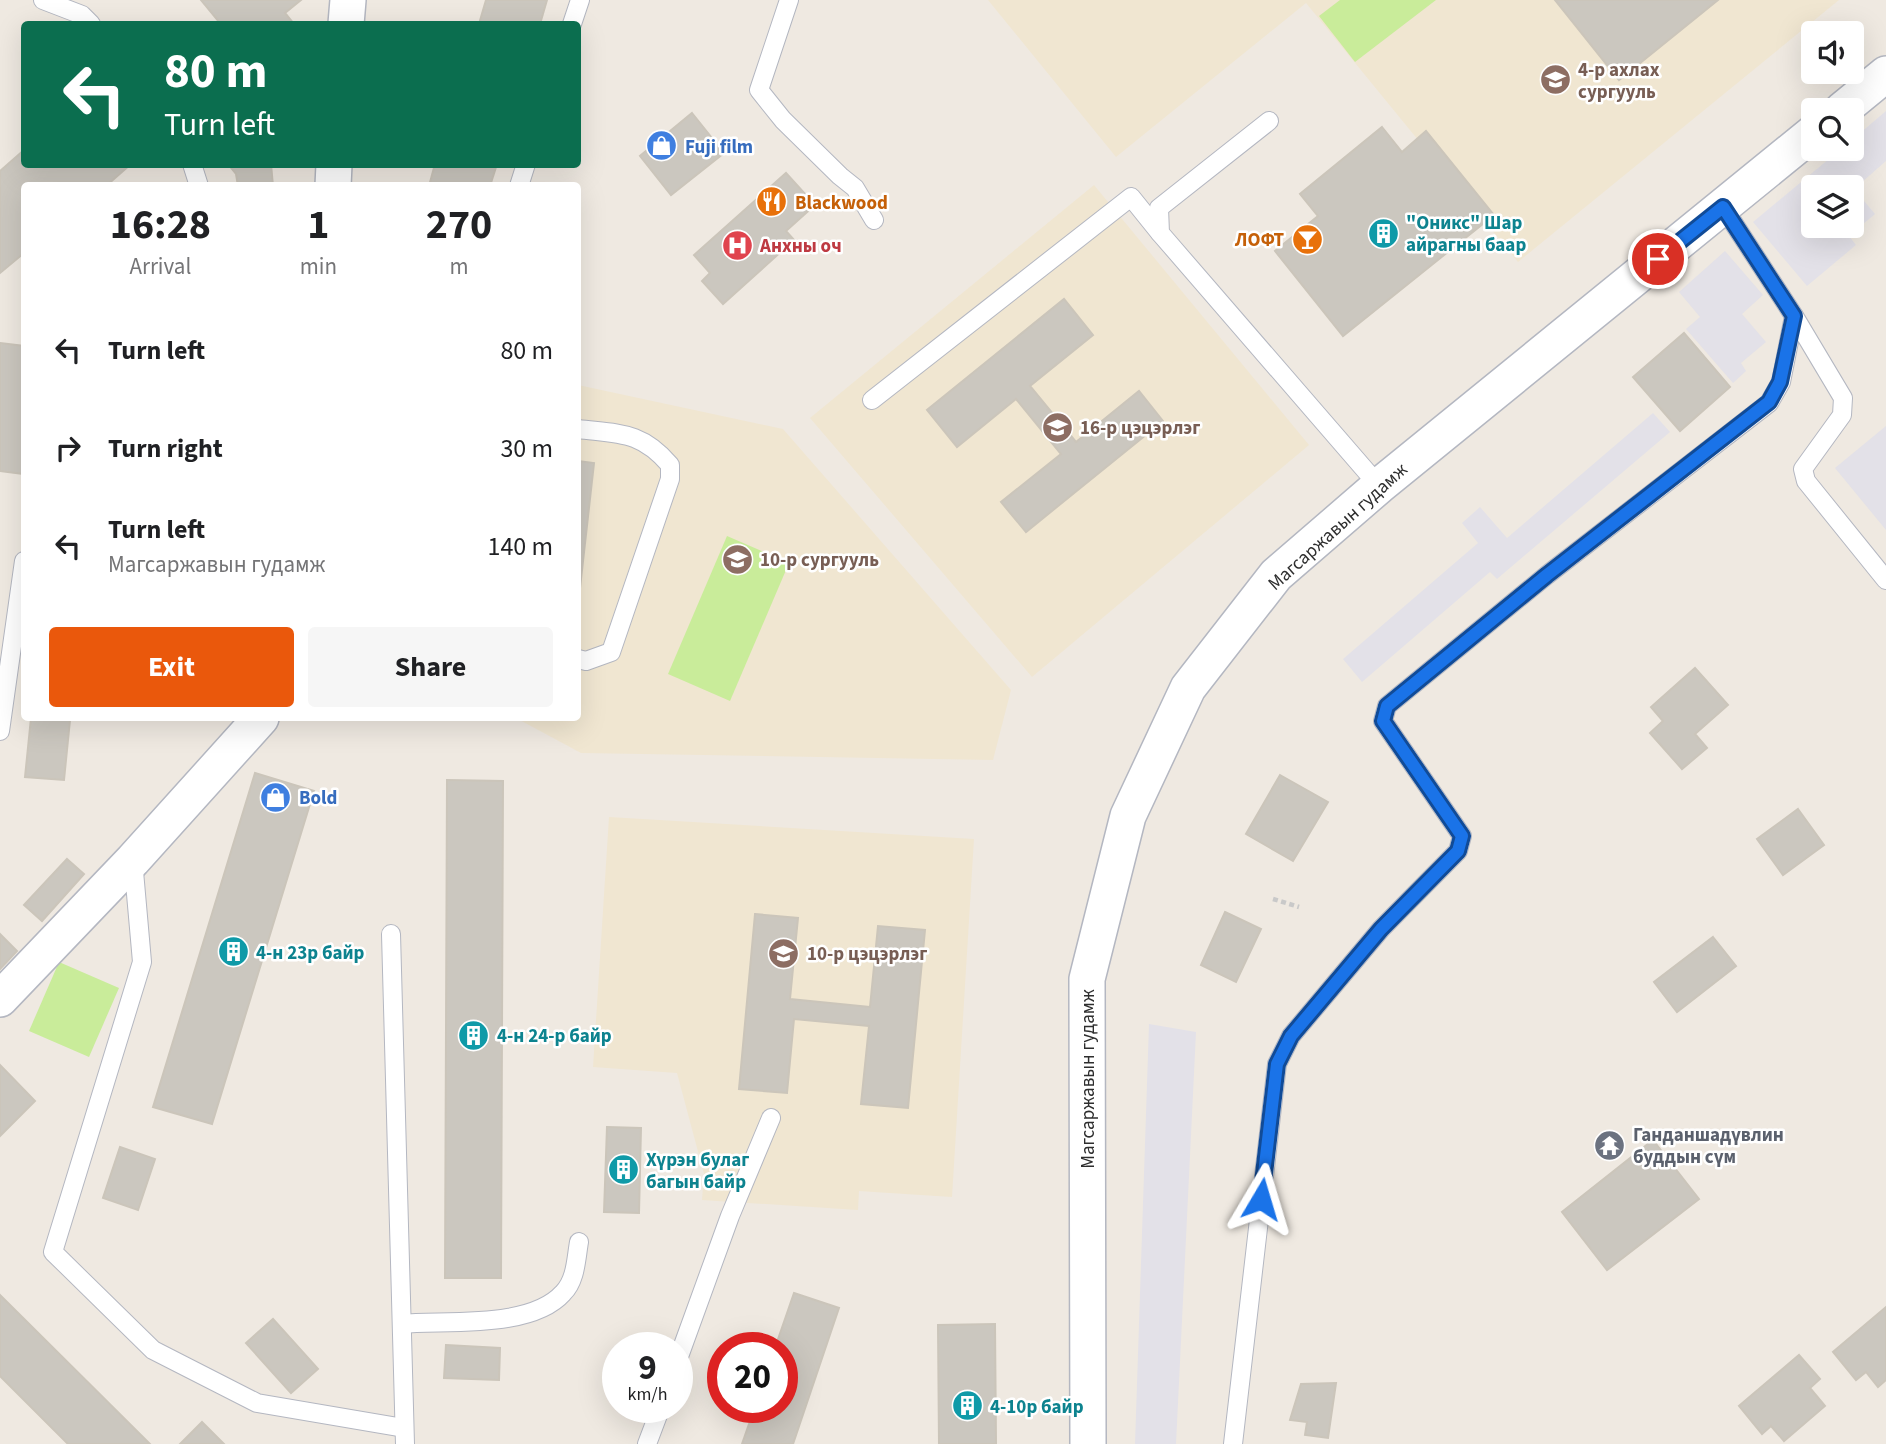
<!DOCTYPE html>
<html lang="en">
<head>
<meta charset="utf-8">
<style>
	:root { --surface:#fff; --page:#f6f6f6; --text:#202124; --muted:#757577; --accent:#ea580c }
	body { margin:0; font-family:"Source Sans 3",sans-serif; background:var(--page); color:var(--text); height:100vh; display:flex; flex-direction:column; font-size:26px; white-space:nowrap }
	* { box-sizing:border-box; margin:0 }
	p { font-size:23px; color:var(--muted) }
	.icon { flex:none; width:38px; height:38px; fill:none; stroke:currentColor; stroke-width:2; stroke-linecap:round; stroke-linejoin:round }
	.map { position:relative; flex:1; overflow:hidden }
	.drawer { position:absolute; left:21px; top:182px; width:560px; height:539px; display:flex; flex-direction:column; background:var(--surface); border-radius:7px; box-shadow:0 7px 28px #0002 }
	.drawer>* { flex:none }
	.banner { position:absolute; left:21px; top:21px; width:560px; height:147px; border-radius:7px; box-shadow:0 7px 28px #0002; background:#0b6e4f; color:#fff; overflow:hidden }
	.tools { position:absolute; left:1801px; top:21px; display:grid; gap:14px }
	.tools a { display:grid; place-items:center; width:63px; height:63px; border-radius:7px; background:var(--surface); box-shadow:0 7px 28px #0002; font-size:35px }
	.speed { position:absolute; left:602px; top:1332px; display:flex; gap:14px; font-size:35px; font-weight:700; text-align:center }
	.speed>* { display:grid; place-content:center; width:91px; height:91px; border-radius:50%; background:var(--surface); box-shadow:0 7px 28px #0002; line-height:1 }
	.speed small { font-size:18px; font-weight:400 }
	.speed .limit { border:10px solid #d22; background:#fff; color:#111 }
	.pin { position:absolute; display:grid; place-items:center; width:60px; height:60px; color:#fff; margin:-30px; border:4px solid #fff; border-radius:50%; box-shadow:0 2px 7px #0007 }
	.me { position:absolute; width:77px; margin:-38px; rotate:7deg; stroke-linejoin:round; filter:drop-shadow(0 0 5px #0008) }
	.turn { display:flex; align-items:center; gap:24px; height:147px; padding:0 28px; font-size:32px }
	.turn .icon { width:91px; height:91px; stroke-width:2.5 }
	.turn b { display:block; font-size:49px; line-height:60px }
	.eta { display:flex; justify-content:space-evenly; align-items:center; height:119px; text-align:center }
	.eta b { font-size:42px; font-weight:700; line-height:49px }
	.button { display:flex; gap:14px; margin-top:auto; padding:14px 28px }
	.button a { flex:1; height:80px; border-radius:7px; background:var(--accent); color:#fff; font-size:28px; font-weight:700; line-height:80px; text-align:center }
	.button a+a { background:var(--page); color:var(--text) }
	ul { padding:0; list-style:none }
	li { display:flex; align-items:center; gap:21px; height:98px; padding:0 28px }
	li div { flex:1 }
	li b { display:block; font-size:26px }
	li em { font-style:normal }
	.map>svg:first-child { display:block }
	.industrial { fill:#e3e1e8; fill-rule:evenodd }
	.education { fill:#f0e6d1 }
	.pitch { fill:#c9ec9a }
	.building { fill:#cbc7bf; stroke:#cbc5ba; stroke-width:2 }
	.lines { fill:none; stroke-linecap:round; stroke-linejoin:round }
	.service-casing { stroke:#b4b7c1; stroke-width:20 }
	.minor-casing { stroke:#b4b7c1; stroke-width:38 }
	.path { stroke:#c9c9c9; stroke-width:4.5; stroke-dasharray:5 3.5; stroke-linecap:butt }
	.service { stroke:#fff; stroke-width:18 }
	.minor { stroke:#fff; stroke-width:35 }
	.route-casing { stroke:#114b97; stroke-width:18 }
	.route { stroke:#1a73e8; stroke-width:12 }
	.labels { text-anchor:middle; stroke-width:5; stroke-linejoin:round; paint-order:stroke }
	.education-label { font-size:19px; font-weight:bold; fill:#785e54; stroke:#fff; text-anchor:start }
	.shop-label { font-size:19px; font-weight:bold; fill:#366cbe; stroke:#fff; text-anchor:start }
	.food-label { font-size:19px; font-weight:bold; fill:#c56008; stroke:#fff; text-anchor:start }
	.culture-label { font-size:19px; font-weight:bold; fill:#0d838f; stroke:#fff; text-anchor:start }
	.health-label { font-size:19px; font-weight:bold; fill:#be3a42; stroke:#fff; text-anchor:start }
	.street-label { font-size:19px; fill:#2e2e2e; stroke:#fff }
	.worship-label { font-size:19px; font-weight:bold; fill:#5b616d; stroke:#fff; text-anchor:start }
</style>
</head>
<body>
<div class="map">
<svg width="1886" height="1444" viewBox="0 0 1886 1444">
	<rect width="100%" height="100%" fill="#efe9e1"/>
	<!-- industrial -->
	<g class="industrial">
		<path d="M1886 111V161L1854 189 1875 214 1849 236 1856 245 1807 286 1753 222 1841 149H1852V140ZM1813 187H1852V226H1813Z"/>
		<path d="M1725 251 1763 295 1742 314 1766 342 1741 363 1746 371 1733 383 1686 329 1700 317 1679 292Z"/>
		<path d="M1653 413 1670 432 1497 579 1490 572 1362 682 1343 659 1478 543 1462 523 1480 507 1507 538Z"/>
		<path d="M1886 426V530L1835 468Z"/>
		<path d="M1149 1024 1196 1032 1176 1444H1135Z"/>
	</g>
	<!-- education -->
	<g class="education">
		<path d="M988 0H1839L1518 262 1306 3 1116 157Z"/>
		<path d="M1094 185 1309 445 1032 677 810 418Z"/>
		<path d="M578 385 783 429 1011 690 993 760 581 753 516 718H578Z"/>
		<path d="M609 817 974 839 952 1197 859 1191 858 1210 702 1200 704 1174 677 1073 593 1067Z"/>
	</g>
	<!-- pitch -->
	<g class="pitch">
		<path d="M1340 0H1436L1355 62 1319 16Z"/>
		<path d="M727 536 789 563 730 701 668 674Z"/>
		<path d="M59 962 119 988 89 1057 29 1031Z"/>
	</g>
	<!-- building -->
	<g class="building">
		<path d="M201 0H301L285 13 294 24H218L220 23Z"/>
		<path d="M486 0H547L540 24H479Z"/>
		<path d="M1555 0H1718L1619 80Z"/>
		<path d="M692 113 724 153 671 195 640 156Z"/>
		<path d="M1382 127 1402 152 1426 131 1494 215 1343 336 1275 251 1318 216 1300 194Z"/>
		<path d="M24 150V164H131L106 186H24V253L0 273V171Z"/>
		<path d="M228 164H271L273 186H238L236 174Z"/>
		<path d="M435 164H497L490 186H429Z"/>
		<path d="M786 173 815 205 786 231 794 240 723 304 702 281 710 273 694 255Z"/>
		<path d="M1064 299 1093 335 1030 386 1076 442 1139 391 1163 421 1026 532 1001 502 1061 454 1016 399 957 447 927 410Z"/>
		<path d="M1684 333 1730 387 1680 431 1633 377Z"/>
		<path d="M0 343 24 346V474L0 471Z"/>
		<path d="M578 461 594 463 578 606Z"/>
		<path d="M1695 668 1728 705 1695 734 1707 748 1682 769 1650 733 1663 721 1651 707Z"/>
		<path d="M31 718 70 720 64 780 25 777Z"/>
		<path d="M255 773 314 791 212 1124 153 1107Z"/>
		<path d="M1280 775 1328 802 1293 861 1246 834Z"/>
		<path d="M447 780 503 781 501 1278H445Z"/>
		<path d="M1798 809 1824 845 1783 875 1757 839Z"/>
		<path d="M67 859 84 874 42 921 24 905Z"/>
		<path d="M1225 912 1261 929 1236 982 1201 965Z"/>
		<path d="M755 914 798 918 790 999 870 1007 878 926 925 930 908 1108 861 1104 869 1026 794 1019 787 1093 739 1089Z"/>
		<path d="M0 934 17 951 0 969Z"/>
		<path d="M1713 937 1736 966 1677 1012 1654 982Z"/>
		<path d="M0 1065 35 1101 0 1136Z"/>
		<path d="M607 1127 641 1128 639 1213 604 1212Z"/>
		<path d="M1653 1140 1699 1199 1607 1270 1562 1212Z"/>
		<path d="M120 1147 155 1159 138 1210 103 1198Z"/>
		<path d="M794 1293 839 1308 793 1444H742L755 1407H782V1348H775Z"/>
		<path d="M0 1295 150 1444H68L0 1376Z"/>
		<path d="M1886 1307V1380L1878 1387 1866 1372 1856 1380 1833 1352Z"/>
		<path d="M273 1319 318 1369 291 1393 246 1343Z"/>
		<path d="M995 1324 996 1444H939L938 1325Z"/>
		<path d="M446 1345 500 1348 499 1380 444 1378Z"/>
		<path d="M1799 1355 1820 1379 1810 1388 1825 1406 1784 1441 1771 1426 1762 1434 1739 1406Z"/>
		<path d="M1336 1383 1328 1438 1305 1435 1307 1422 1290 1420 1301 1384Z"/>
		<path d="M202 1422 224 1444H180Z"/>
	</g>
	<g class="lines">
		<defs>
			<g id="service">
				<path d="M43 0 82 15 91 24"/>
				<path d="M789 0 759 90 783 120 840 176 855 188 874 220"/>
				<path d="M572 24 580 0"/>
				<path d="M1269 121 1159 208 1160 233 1379 486"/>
				<path d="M192 164 199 186"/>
				<path d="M519 186 526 164"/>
				<path d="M1723 207 1794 316 1843 398 1842 415 1803 469 1806 481 1886 580"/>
				<path d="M872 400 1131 197 1160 233"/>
				<path d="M578 429C619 434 641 431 670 465V479L611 652 586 661 578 659"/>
				<path d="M0 731 24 561"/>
				<path d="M133 860 142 962 53 1252 153 1350 257 1403 404 1428"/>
				<path d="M391 934 405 1444"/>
				<path d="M402 1324C447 1320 531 1329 563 1293 576 1280 576 1259 579 1242"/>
				<path d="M677 1362 730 1216 771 1118"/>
				<path d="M647 1444 661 1407"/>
				<path d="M1233 1444 1277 1064 1291 1036 1381 929 1458 851 1462 836 1383 721 1387 706 1547 575 1769 403 1781 382 1794 316"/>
			</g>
			<g id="minor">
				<path d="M346 24 348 0"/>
				<path d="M1842 110 1886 74"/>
				<path d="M333 186 334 164"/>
				<path d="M0 999 133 860 261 718"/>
				<path d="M1088 1444 1087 979 1128 816 1188 688 1276 575 1379 486 1813 133"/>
			</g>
		</defs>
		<!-- service casing -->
		<use href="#service" class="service-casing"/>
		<!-- minor casing -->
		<use href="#minor" class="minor-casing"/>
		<!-- path -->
		<path class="path" d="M1273 899 1299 907"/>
		<!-- service -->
		<use href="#service" class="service"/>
		<!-- minor -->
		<use href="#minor" class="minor"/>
	</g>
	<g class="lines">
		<defs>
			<path id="route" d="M1261 1199 1277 1064 1291 1036 1381 929 1458 851 1462 836 1383 721 1387 706 1547 575 1769 402 1780 382 1794 316 1723 207 1658 259"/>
		</defs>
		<!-- route casing -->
		<use href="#route" class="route-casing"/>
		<!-- route -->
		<use href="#route" class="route"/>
	</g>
	<!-- icons -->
	<defs>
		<symbol id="school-disc" viewBox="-11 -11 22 22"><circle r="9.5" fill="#8d6e63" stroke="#fff"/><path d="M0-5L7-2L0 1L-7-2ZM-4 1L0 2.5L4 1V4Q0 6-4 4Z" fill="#fff"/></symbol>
		<symbol id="shop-disc" viewBox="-11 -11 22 22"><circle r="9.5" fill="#3f7fe0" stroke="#fff"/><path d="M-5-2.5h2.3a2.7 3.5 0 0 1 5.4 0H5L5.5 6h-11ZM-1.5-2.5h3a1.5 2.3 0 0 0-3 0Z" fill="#fff"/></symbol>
		<symbol id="restaurant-disc" viewBox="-11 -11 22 22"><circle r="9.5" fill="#e8710a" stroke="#fff"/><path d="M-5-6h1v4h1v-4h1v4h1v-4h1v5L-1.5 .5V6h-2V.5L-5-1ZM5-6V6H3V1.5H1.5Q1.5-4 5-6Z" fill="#fff"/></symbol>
		<symbol id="building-disc" viewBox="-11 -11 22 22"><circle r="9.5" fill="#0f9aa8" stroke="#fff"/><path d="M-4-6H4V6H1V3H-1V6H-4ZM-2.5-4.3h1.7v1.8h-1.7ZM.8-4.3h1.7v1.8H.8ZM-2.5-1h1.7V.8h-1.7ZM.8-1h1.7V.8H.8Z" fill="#fff"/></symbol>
		<symbol id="bar-disc" viewBox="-11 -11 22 22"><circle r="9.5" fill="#e8710a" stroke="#fff"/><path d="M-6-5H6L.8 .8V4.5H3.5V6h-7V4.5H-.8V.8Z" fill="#fff"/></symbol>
		<symbol id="hospital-disc" viewBox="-11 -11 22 22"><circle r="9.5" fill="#e0444e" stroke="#fff"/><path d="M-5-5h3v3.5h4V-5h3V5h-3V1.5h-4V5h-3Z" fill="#fff"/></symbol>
		<symbol id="temple-disc" viewBox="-11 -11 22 22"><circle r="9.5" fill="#6b7280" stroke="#fff"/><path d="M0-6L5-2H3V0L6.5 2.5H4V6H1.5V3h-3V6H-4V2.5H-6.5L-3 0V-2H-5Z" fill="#fff"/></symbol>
	</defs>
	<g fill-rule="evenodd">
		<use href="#school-disc" x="1538" y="62" width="35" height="35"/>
		<use href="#shop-disc" x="644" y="128" width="35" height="35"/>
		<use href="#restaurant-disc" x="754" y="184" width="35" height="35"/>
		<use href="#building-disc" x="1366" y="216" width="35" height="35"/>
		<use href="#bar-disc" x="1290" y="222" width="35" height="35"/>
		<use href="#hospital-disc" x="720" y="228" width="35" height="35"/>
		<use href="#school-disc" x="1040" y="410" width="35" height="35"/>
		<use href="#school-disc" x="720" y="542" width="35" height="35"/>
		<use href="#shop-disc" x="258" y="780" width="35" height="35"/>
		<use href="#building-disc" x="216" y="934" width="35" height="35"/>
		<use href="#school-disc" x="766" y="936" width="35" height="35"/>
		<use href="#building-disc" x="456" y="1018" width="35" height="35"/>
		<use href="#temple-disc" x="1592" y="1128" width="35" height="35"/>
		<use href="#building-disc" x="606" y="1152" width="35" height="35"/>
		<use href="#building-disc" x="950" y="1388" width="35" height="35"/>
	</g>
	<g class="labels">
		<!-- education labels -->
		<g class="education-label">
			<text x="1578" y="76">4-р ахлах<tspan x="1578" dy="22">сургууль</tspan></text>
			<text x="1080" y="434">16-р цэцэрлэг</text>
			<text x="760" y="566">10-р сургууль</text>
			<text x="807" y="960">10-р цэцэрлэг</text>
		</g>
		<!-- shop labels -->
		<g class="shop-label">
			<text x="685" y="153">Fuji film</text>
			<text x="299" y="804">Bold</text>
		</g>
		<!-- food labels -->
		<g class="food-label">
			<text x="795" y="209">Blackwood</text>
			<text x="1284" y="246" text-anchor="end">ЛОФТ</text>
		</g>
		<!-- culture labels -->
		<g class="culture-label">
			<text x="1406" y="229">"Оникс" Шар<tspan x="1406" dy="22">айрагны баар</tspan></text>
			<text x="256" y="959">4-н 23р байр</text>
			<text x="497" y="1042">4-н 24-р байр</text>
			<text x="646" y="1166">Хүрэн булаг<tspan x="646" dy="22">багын байр</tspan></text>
			<text x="990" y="1413">4-10р байр</text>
		</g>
		<!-- health labels -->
		<g class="health-label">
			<text x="760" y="252">Анхны оч</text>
		</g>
		<!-- street labels -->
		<g class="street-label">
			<text transform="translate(1337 526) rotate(-42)" y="7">Магсаржавын гудамж</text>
			<text transform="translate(1087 1079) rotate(-90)" y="7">Магсаржавын гудамж</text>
		</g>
		<!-- worship labels -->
		<g class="worship-label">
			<text x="1633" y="1141">Ганданшадүвлин<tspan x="1633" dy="22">буддын сүм</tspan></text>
		</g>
	</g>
</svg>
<div class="tools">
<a><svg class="icon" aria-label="sound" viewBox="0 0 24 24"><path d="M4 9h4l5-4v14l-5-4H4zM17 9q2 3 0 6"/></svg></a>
<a><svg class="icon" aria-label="search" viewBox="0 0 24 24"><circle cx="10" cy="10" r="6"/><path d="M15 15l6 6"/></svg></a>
<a><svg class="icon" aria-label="layers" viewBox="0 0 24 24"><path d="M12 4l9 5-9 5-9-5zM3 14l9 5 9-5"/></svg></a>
</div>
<div class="speed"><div>9<small>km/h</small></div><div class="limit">20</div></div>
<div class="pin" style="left:1658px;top:259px;background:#d93025"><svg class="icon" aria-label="arrive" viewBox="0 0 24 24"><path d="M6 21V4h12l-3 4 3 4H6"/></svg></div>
<svg class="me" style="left:1261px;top:1199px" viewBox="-20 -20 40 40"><path d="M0-17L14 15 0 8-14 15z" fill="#1a73e8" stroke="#fff" stroke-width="4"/></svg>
<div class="banner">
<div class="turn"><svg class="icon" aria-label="left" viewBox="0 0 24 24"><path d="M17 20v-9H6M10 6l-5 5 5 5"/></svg><div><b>80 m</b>Turn left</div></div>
</div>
<section class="drawer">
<div class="eta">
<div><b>16:28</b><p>Arrival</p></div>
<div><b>1</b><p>min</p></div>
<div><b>270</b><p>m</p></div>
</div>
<ul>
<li><svg class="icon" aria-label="left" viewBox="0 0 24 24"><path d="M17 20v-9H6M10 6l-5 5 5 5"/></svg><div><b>Turn left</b></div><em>80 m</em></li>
<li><svg class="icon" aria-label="right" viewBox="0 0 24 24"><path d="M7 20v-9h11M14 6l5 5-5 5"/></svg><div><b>Turn right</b></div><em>30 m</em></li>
<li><svg class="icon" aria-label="left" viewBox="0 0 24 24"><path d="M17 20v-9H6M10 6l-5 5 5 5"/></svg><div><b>Turn left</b><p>Магсаржавын гудамж</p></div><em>140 m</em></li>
</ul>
<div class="button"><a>Exit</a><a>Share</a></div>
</section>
</div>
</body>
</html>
